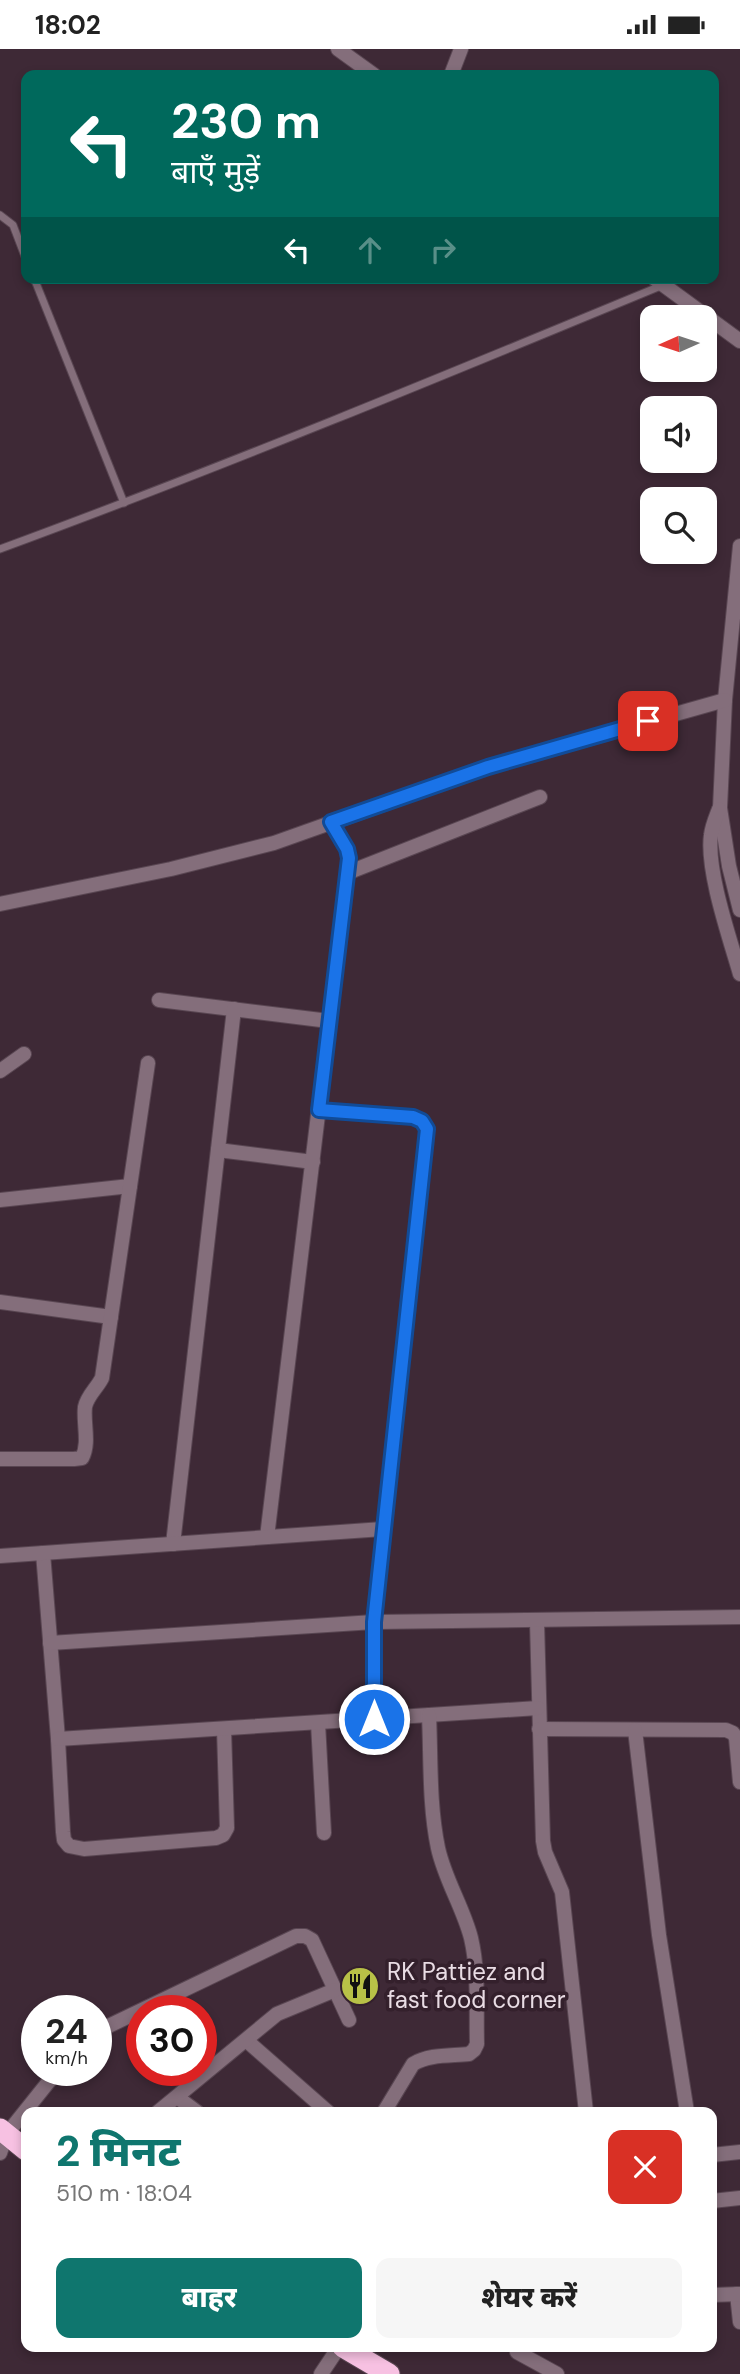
<!DOCTYPE html>
<html lang="hi">
<head>
<meta charset="utf-8">
<style>
	:root { --surface:#fff; --page:#f6f6f6; --text:#222; --muted:#767676; --accent:#0f766e }
	body { margin:0; font-family:"DM Sans","Noto Sans Devanagari",sans-serif; background:var(--page); color:var(--text); height:100vh; display:flex; flex-direction:column; font-size:26px; white-space:nowrap }
	* { box-sizing:border-box; margin:0 }
	p { font-size:23px; color:var(--muted) }
	.icon { flex:none; width:38px; height:38px; fill:none; stroke:currentColor; stroke-width:2; stroke-linecap:round; stroke-linejoin:round }
	.map { position:relative; flex:1; overflow:hidden }
	.panel { position:absolute; left:21px; top:2058px; width:696px; height:245px; display:flex; flex-direction:column; background:var(--surface); border-radius:14px; box-shadow:0 4px 10px #0003 }
	.panel>* { flex:none }
	.guide { position:absolute; left:21px; top:21px; width:698px; height:214px; border-radius:14px; box-shadow:0 4px 10px #0003; background:#00695c; color:#fff; overflow:hidden }
	.needle { width:46px; rotate:267deg }
	.fabs { position:absolute; left:640px; top:256px; display:grid; gap:14px }
	.fabs a { display:grid; place-items:center; width:77px; height:77px; border-radius:14px; background:var(--surface); box-shadow:0 4px 10px #0003; font-size:35px }
	.speed { position:absolute; left:21px; top:1946px; display:flex; gap:14px; font-size:35px; font-weight:700; text-align:center }
	.speed>* { display:grid; place-content:center; width:91px; height:91px; border-radius:50%; background:var(--surface); box-shadow:0 4px 10px #0003; line-height:1 }
	.speed small { font-size:18px; font-weight:400 }
	.speed .limit { border:10px solid #d22; background:#fff; color:#111 }
	.pin { position:absolute; display:grid; place-items:center; width:60px; height:60px; color:#fff; margin:-30px; border-radius:14px; box-shadow:0 4px 10px #0006 }
	.me { position:absolute; width:77px; margin:-38px; rotate:0deg; stroke-linejoin:round; filter:drop-shadow(0 0 5px #0008) }
	.turn { display:flex; align-items:center; gap:24px; height:147px; padding:0 35px; font-size:32px }
	.turn .icon { width:91px; height:91px; stroke-width:2.5 }
	.turn b { display:block; font-size:49px; line-height:60px }
	.lanes { display:flex; align-items:center; height:66px; padding:0 35px; background:#0003; justify-content:center; gap:35px; direction:ltr }
	.lanes .off { opacity:.35 }
	.round { display:grid; place-items:center; flex:none; width:74px; height:74px; border-radius:14px; background:var(--page) }
	.overview { display:flex; align-items:center; justify-content:space-between; height:119px; padding:0 35px }
	h1 { font-size:42px; font-weight:800; line-height:52px; color:var(--accent) }
	.cta { display:flex; gap:14px; margin-top:auto; padding:14px 35px }
	.cta a { flex:1; height:80px; border-radius:14px; background:var(--accent); color:#fff; font-size:28px; font-weight:800; line-height:80px; text-align:center }
	.cta a+a { background:var(--page); color:var(--text) }
	.status { display:flex; justify-content:space-between; align-items:center; height:49px; padding:0 35px; background:var(--surface); direction:ltr }
	.status svg { height:19px; fill:currentColor }
	.map>svg:first-child { display:block }
	.lines { fill:none; stroke-linecap:round; stroke-linejoin:round }
	.lane-casing { stroke:#594652; stroke-width:9 }
	.street-casing { stroke:#594652; stroke-width:16 }
	.highway-casing { stroke:#594652; stroke-width:23 }
	.lane { stroke:#846e7b; stroke-width:7 }
	.street { stroke:#846e7b; stroke-width:14 }
	.highway { stroke:#f7c1e2; stroke-width:21 }
	.route-casing { stroke:#114b97; stroke-width:18 }
	.route { stroke:#1a73e8; stroke-width:12 }
	.labels { text-anchor:middle; stroke-width:7; stroke-linejoin:round; paint-order:stroke }
	.poi-label { font-size:24px; fill:#e9dce4; stroke:#34202c; text-anchor:start }
</style>
</head>
<body>
<div class="status"><b>18:02</b><svg viewBox="0 0 49 12"><path d="M0 12V9h3v3zM5 12V6h3v6zM10 12V3h3v9zM15 12V0h3v12zM26 1h20v11H26zM47 4h2v5h-2z"/></svg></div>
<div class="map">
<svg width="740" height="2325" viewBox="0 0 740 2325">
	<rect width="100%" height="100%" fill="#3e2936"/>
	<g class="lines">
		<defs>
			<g id="lane">
				<path d="M0 166 13 176 26 210"/>
				<path d="M34 229 124 454"/>
				<path d="M0 500C223 418 443 327 663 236"/>
			</g>
			<g id="street">
				<path d="M338 0 374 26"/>
				<path d="M451 26 461 0"/>
				<path d="M654 229 740 292"/>
				<path d="M740 497 725 651 720 759 729 817 740 861"/>
				<path d="M719 760C716 768 712 777 711 786 706 821 730 890 740 925"/>
				<path d="M347 824 540 748"/>
				<path d="M0 855 171 820 274 794 488 718 725 651"/>
				<path d="M159 951 329 972"/>
				<path d="M0 1022 24 1005"/>
				<path d="M319 1061 413 1068 422 1072 427 1080 374 1573V1670"/>
				<path d="M218 1101 313 1113"/>
				<path d="M0 1151 130 1137"/>
				<path d="M0 1253 111 1268"/>
				<path d="M0 1410H74L82 1409C90 1394 83 1374 85 1358 87 1347 97 1339 102 1329L148 1014"/>
				<path d="M267 1488 349 809 347 800 331 773"/>
				<path d="M173 1495 234 960"/>
				<path d="M43 1504 58 1690 63 1783 64 1791 69 1797 84 1800 216 1789 223 1786 227 1779 224 1680"/>
				<path d="M0 1507 383 1480"/>
				<path d="M537 1573 543 1792 545 1803 562 1843 586 2063"/>
				<path d="M50 1594 374 1573 740 1568"/>
				<path d="M318 1674 324 1784"/>
				<path d="M539 1680 726 1681 733 1684 736 1689 740 1733"/>
				<path d="M635 1681 659 1886 687 2063"/>
				<path d="M58 1690 538 1659"/>
				<path d="M96 1983 296 1887H305L312 1891 349 1971"/>
				<path d="M247 1992 328 2063"/>
				<path d="M177 2048 197 2063"/>
				<path d="M158 2063 277 1965 335 1941"/>
				<path d="M384 2063 413 2015C429 2005 451 2007 469 2005L474 2001 477 1995C476 1961 479 1923 471 1889 463 1858 445 1831 438 1799 429 1756 431 1710 429 1666"/>
				<path d="M0 2104 6 2086 58 2021"/>
				<path d="M712 2106 740 2103"/>
				<path d="M712 2152 740 2149"/>
				<path d="M737 2245 740 2273"/>
				<path d="M712 2246 740 2245"/>
				<path d="M517 2303 557 2325"/>
				<path d="M321 2325 339 2298"/>
			</g>
			<g id="highway">
				<path d="M0 2080 26 2101"/>
				<path d="M343 2298 389 2325"/>
			</g>
		</defs>
		<!-- lane casing -->
		<use href="#lane" class="lane-casing"/>
		<!-- street casing -->
		<use href="#street" class="street-casing"/>
		<!-- highway casing -->
		<use href="#highway" class="highway-casing"/>
		<!-- lane -->
		<use href="#lane" class="lane"/>
		<!-- street -->
		<use href="#street" class="street"/>
		<!-- highway -->
		<use href="#highway" class="highway"/>
	</g>
	<g class="lines">
		<defs>
			<path id="route" d="M374 1670V1573L427 1080 422 1072 413 1068 319 1061 349 809 347 800 331 773 488 718 648 672"/>
		</defs>
		<!-- route casing -->
		<use href="#route" class="route-casing"/>
		<!-- route -->
		<use href="#route" class="route"/>
	</g>
	<!-- icons -->
	<defs>
		<symbol id="restaurant-disc" viewBox="-11 -11 22 22"><circle r="9.5" fill="#b8c147" stroke="#34202c"/><path d="M-5-6h1v4h1v-4h1v4h1v-4h1v5L-1.5 .5V6h-2V.5L-5-1ZM5-6V6H3V1.5H1.5Q1.5-4 5-6Z" fill="#111"/></symbol>
	</defs>
	<g fill-rule="evenodd">
		<use href="#restaurant-disc" x="338" y="1915" width="44" height="44"/>
	</g>
	<g class="labels">
		<!-- poi labels -->
		<g class="poi-label">
			<text x="387" y="1931">RK Pattiez and<tspan x="387" dy="28">fast food corner</tspan></text>
		</g>
	</g>
</svg>
<div class="fabs">
<a><svg class="needle" viewBox="-14 -14 28 28"><path d="M0-13l5 13h-10z" fill="#e53935"/><path d="M0 13l5-13h-10z" fill="#767676"/></svg></a>
<a><svg class="icon" aria-label="sound" viewBox="0 0 24 24"><path d="M4 9h4l5-4v14l-5-4H4zM17 9q2 3 0 6"/></svg></a>
<a><svg class="icon" aria-label="search" viewBox="0 0 24 24"><circle cx="10" cy="10" r="6"/><path d="M15 15l6 6"/></svg></a>
</div>
<div class="speed"><div>24<small>km/h</small></div><div class="limit">30</div></div>
<div class="pin" style="left:648px;top:672px;background:#d93025"><svg class="icon" aria-label="arrive" viewBox="0 0 24 24"><path d="M6 21V4h12l-3 4 3 4H6"/></svg></div>
<svg class="me" style="left:374px;top:1670px" viewBox="-20 -20 40 40"><circle r="17" fill="#1a73e8" stroke="#fff" stroke-width="3"/><path d="M0-11L8 9 0 5-8 9z" fill="#fff"/></svg>
<div class="guide">
<div class="turn"><svg class="icon" aria-label="left" viewBox="0 0 24 24"><path d="M17 20v-9H6M10 6l-5 5 5 5"/></svg><div><b>230 m</b>बाएँ मुड़ें</div></div>
<div class="lanes"><svg class="icon" aria-label="left" viewBox="0 0 24 24"><path d="M17 20v-9H6M10 6l-5 5 5 5"/></svg><svg class="icon off" aria-label="ahead" viewBox="0 0 24 24"><path d="M12 20V5M6 11l6-6 6 6"/></svg><svg class="icon off" aria-label="right" viewBox="0 0 24 24"><path d="M7 20v-9h11M14 6l5 5-5 5"/></svg></div>
</div>
<section class="panel">
<div class="overview"><div><h1>2 मिनट</h1><p>510 m · 18:04</p></div><a class="round" style="background:#d93025;color:#fff"><svg class="icon" aria-label="close" viewBox="0 0 24 24"><path d="M6 6l12 12M18 6L6 18"/></svg></a></div>
<div class="cta"><a>बाहर</a><a>शेयर करें</a></div>
</section>
</div>
</body>
</html>
